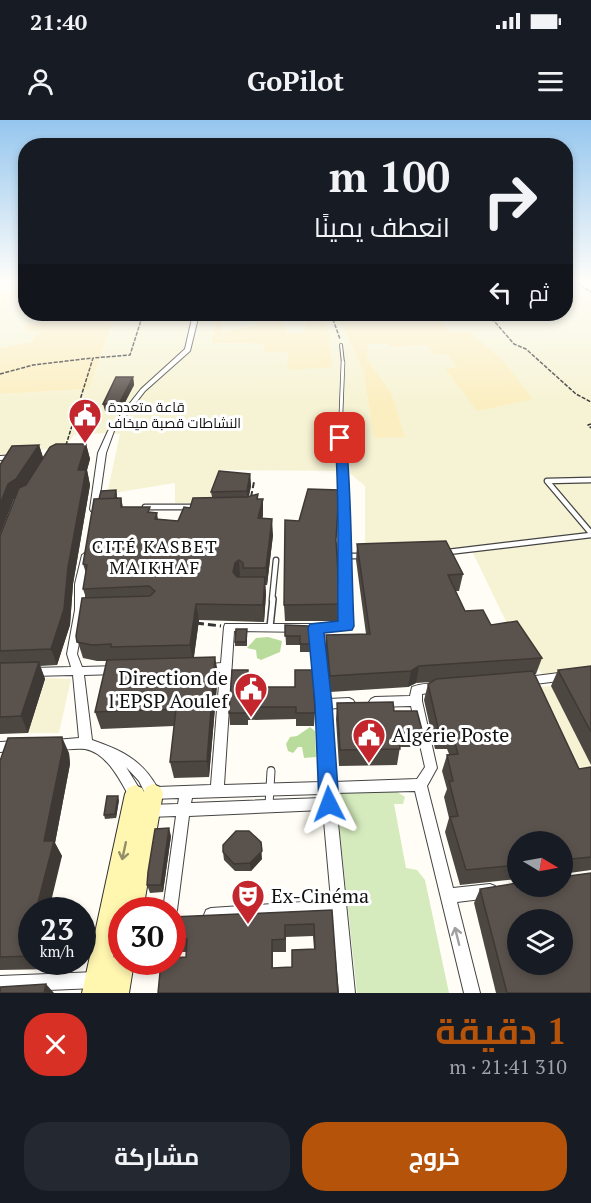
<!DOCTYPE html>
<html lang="ar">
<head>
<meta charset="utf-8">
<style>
	:root { --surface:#171b24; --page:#242831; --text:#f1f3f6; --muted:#9ea1a6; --accent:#b45309 }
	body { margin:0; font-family:"PT Serif",Cairo,serif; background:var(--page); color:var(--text); direction:rtl; height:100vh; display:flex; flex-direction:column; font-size:22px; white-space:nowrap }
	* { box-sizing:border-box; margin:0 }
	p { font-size:20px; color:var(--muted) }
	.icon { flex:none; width:33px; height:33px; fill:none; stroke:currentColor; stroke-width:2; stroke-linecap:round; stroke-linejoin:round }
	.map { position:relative; height:873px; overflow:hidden; direction:ltr }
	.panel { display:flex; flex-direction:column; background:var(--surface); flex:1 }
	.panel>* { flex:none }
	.banner { position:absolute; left:18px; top:18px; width:555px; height:183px; border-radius:24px; box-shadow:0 3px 9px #0003; direction:rtl; background:#171b24; color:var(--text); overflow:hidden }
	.needle { width:39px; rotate:100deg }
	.buttons { position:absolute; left:507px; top:711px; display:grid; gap:12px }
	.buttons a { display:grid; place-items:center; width:66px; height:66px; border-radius:50%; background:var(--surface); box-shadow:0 3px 9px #0003; font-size:30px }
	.speed { position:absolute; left:18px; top:777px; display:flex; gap:12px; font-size:30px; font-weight:700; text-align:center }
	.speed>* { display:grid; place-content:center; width:78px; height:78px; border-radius:50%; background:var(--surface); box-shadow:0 3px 9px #0003; line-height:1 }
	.speed small { font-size:15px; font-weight:400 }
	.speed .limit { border:9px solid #d22; background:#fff; color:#111 }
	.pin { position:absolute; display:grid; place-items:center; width:51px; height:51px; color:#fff; margin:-26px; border-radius:12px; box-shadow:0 3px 9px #0006 }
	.me { position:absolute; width:66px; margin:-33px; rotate:357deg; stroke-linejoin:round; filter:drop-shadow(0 0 4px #0008) }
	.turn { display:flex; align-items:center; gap:21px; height:126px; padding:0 24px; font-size:27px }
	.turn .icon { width:78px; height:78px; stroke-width:2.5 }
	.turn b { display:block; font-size:42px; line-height:51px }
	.then { display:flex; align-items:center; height:57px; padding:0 24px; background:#0003; gap:12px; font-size:22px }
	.round { display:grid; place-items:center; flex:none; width:63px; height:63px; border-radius:24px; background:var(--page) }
	.head { display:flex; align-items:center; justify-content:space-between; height:102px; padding:0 24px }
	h1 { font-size:36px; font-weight:700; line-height:45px; color:var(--accent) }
	.button { display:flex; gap:12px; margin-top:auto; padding:12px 24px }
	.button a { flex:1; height:69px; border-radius:24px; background:var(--accent); color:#fff; font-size:24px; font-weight:700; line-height:69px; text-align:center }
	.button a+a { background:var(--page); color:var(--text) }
	.status { display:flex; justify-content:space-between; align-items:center; height:42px; padding:0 30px; background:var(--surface); direction:ltr }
	.status svg { height:16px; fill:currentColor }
	header { display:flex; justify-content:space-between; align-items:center; height:78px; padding:0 24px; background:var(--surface); font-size:27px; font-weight:700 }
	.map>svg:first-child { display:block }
	.farmland { fill:#f6f3d4 }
	.green { fill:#d5ebbd }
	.forest { fill:#b9dc9c }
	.sand { fill:#fbeec1 }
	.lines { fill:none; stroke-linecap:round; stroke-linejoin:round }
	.lane-far4-casing { stroke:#444; stroke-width:4 }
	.lane-far3-casing { stroke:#444; stroke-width:4.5 }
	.lane-far2-casing { stroke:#444; stroke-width:7 }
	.lane-far1-casing { stroke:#444; stroke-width:8 }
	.lane-casing { stroke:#444; stroke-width:9 }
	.street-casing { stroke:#444; stroke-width:2 }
	.secondary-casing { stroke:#333; stroke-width:2 }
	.path-far2 { stroke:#333; stroke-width:1.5; stroke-dasharray:4 1.5; stroke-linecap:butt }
	.path-far1 { stroke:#333; stroke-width:2; stroke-dasharray:6 3; stroke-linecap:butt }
	.path { stroke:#333; stroke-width:3; stroke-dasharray:8 4; stroke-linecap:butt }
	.lane-far4 { stroke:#fff; stroke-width:2 }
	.lane-far3 { stroke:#fff; stroke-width:3 }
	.lane-far2 { stroke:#fff; stroke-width:4.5 }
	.lane-far1 { stroke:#fff; stroke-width:5 }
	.lane { stroke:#fff; stroke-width:7 }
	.street { fill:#fff; fill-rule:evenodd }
	.secondary { fill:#fff6b0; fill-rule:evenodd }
	.wall { fill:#4d4742; fill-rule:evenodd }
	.shaded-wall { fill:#3f3936 }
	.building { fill:#5a524d; stroke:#3f3936; stroke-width:1.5; fill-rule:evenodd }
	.oneway { stroke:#948f68 }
	.oneway2 { stroke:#a0a0a0 }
	.route { fill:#1a73e8; stroke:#114b97; stroke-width:1.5 }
	.labels { text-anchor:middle; stroke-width:6; stroke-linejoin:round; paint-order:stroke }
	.far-poi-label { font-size:14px; fill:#111; stroke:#fff; text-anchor:start }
	.neighbourhood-label { font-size:18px; letter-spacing:1.5px; fill:#111; stroke:#fff }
	.near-poi-label { font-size:20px; fill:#111; stroke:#fff; text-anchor:start }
</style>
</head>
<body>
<div class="status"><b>21:40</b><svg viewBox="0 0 49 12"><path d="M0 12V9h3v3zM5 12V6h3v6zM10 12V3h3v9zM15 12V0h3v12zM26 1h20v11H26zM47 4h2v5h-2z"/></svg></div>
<header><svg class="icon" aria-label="menu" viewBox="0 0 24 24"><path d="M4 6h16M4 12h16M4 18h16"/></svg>GoPilot<svg class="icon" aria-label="person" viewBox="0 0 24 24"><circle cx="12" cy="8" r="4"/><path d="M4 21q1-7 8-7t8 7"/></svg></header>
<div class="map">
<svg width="591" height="873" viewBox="0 0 591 873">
	<rect width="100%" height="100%" fill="#fffdf5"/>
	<!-- farmland -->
	<g class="farmland">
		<path d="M566 162H591V548L543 555 514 518 472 431 365 435V366L347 351 222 350 212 384 175 383V363L107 374 120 314 107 313 74 315 64 329 24 330 0 366V274L89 269 115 198 103 195 58 199 61 194H306L305 212 286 213 282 197 254 198 255 205 223 212 221 196 216 197 211 223 263 224 264 232 289 233 288 250 329 215 324 194H385L341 202 363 251 374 317 391 273 367 238V224L428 225 447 234 458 248 446 249 532 279 502 239 470 212 448 211 439 194H566Z"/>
		<path d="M25 166 26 194H51L48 199 25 205 39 212 31 222 0 228V192Z"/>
		<path d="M46 558 71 559 59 613H28Z"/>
		<path d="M551 566 591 645V662L570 665 526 568Z"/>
	</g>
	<!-- green -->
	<path class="green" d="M340 672H397L405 677 403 684H394L406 748 417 750 425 760 449 873H357L336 677Z"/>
	<!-- forest -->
	<g class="forest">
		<path d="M268 517 282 521 280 532 261 540 257 538 256 530 247 528 256 518Z"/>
		<path d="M310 607 315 611 316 637 304 638 302 627H298L293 633 288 631 286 624 290 617 297 616Z"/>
	</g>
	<!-- sand -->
	<g class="sand">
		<path d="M25 162V166L0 192 1 162Z"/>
		<path d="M51 194H61L59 199 103 195 115 197 89 269 0 274V228L31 222 38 212 26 211 24 205 48 200Z"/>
		<path d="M306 194H324L329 215 332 247 287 250 288 233 264 232 263 224 211 223 216 196H221L223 212 255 205 254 198 282 197 287 213 305 212Z"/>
		<path d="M371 194H439L448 211 470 212 502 239 533 279 477 291 445 249 457 247 447 234H435L427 225 389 227 387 224H368L367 238 391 273 405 317 374 318 363 251 340 201Z"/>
	</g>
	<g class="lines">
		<defs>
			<path id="lane-far4" d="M341 225 343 243"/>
			<path id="lane-far3" d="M343 347 340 318 343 242"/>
			<g id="lane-far2">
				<path d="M343 346 345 368"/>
				<path d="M591 360 547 361 591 413"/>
				<path d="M145 387H196"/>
				<path d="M448 432 591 415"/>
				<path d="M344 439 349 436H361"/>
				<path d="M272 480 276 440"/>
			</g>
			<g id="lane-far1">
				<path d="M270 507 273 479"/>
				<path d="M271 652V650"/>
			</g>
			<path id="lane" d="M269 685 271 651"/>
			<g id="street">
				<path d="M193 194H199L190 231 145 271 114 311 106 333 98 389 94 391H91L90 389 98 333 108 311 141 269 185 229Z"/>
				<path d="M16 335 20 337 19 339 0 340V336Z"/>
				<path d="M342 366H348L349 368 348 439 351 506 350 509 346 510 321 511 328 579 349 578 353 580 355 583 353 586 329 589 334 662 417 659 425 647 411 586 375 587 371 585 369 582 371 579 375 577 410 576 412 567C420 564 434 562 442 565L444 568 442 571 422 574V581L437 648 427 666 453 768 490 764 495 766 497 771 495 776 490 778 457 782 480 873H464L415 671 335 673 355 873H339L332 795 211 802 206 800 204 795 206 790 211 788 331 780 323 690 189 696 177 790 175 795 172 796V790H163L176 696 149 697 144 695 142 691 144 687 149 685 178 684 179 678 152 679 147 677 139 661 126 647 139 668 143 670 144 674 143 678 138 680 130 678C120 660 107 633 85 629 75 628 65 630 55 630L51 629 49 625 51 621 55 620 79 618 73 555 32 556 28 555 27 552 28 549 32 548 71 547 67 534 75 490V464L82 435 86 432 89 433 90 435 85 464V490L77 534 82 547 118 546 122 547 123 550 122 553 118 554 84 555 92 620C121 630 141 639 157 667L211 665 220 552H206L202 551 201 548 202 545 221 543 224 507 225 504H316L341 503 338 439ZM234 511 311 512 317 584 321 662 224 665ZM322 674V678L191 683 192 678Z"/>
				<path d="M591 549V557L527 565 523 564 521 561 523 558 527 557Z"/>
				<path d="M17 621 21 622 23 626 21 630 0 632V622Z"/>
				<path d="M96 852 102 854 104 860 102 866 96 868 0 872V856Z"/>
			</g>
			<path id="secondary" d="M153 664 160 667 163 673 143 790H122L113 838 115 834 122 831V842H134L129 873H82L125 674 128 668 135 665 142 668 144 672 146 667Z"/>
		</defs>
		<!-- lane-far4 casing -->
		<use href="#lane-far4" class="lane-far4-casing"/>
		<!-- lane-far3 casing -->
		<use href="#lane-far3" class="lane-far3-casing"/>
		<!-- lane-far2 casing -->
		<use href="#lane-far2" class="lane-far2-casing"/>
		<!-- lane-far1 casing -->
		<use href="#lane-far1" class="lane-far1-casing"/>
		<!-- lane casing -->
		<use href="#lane" class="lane-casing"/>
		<!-- street casing -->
		<use href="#street" class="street-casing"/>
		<!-- secondary casing -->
		<use href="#secondary" class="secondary-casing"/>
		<!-- path-far2 -->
		<g class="path-far2">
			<path d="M576 162 591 172"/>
			<path d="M331 194 340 219"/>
			<path d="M488 194 514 224 526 229 576 274 591 282"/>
			<path d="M0 254 33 245 92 238"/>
			<path d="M591 304 588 305 591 308"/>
			<path d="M66 325 93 238 130 235 143 194"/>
		</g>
		<!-- path-far1 -->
		<path class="path-far1" d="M251 377 254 362"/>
		<!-- path -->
		<path class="path" d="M196 503 221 506"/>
		<!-- lane-far4 -->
		<use href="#lane-far4" class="lane-far4"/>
		<!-- lane-far3 -->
		<use href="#lane-far3" class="lane-far3"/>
		<!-- lane-far2 -->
		<use href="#lane-far2" class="lane-far2"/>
		<!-- lane-far1 -->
		<use href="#lane-far1" class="lane-far1"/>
		<!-- lane -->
		<use href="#lane" class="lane"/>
		<!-- street -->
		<use href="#street" class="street"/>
		<!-- secondary -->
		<use href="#secondary" class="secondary"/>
	</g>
	<!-- wall -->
	<g class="wall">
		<path d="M133 257 134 265 120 292 105 291 103 284Z"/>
		<path d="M86 324 90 339 87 350 90 365 73 464 70 505 57 545 40 546 45 559 28 613 0 614V416L15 378 14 379 0 345 39 325 43 338Z"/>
		<path d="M250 354 251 366 249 376 258 379 263 395 262 399 273 415 267 465H265L266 474 264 502 199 500 194 537 218 553 209 657 174 658 170 642 174 606 101 609 95 592 107 541H97L83 538 76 516 86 478 83 469 86 453 83 444 99 379 116 370 117 374V378H121L123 387 157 393 158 399 178 401 190 388 212 377 211 372Z"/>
		<path d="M336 420 340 484 339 501H285L284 485Z"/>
		<path d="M357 424 463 454 459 471H455L465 491 491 505 542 538 536 554H534L579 649 591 647V750L562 754V722H518V759L460 765 445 712 449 698 444 677 447 669 442 651 447 635 449 634 447 629H435L424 580 428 564 431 562 416 563 408 567 330 572 325 532 326 515 366 514 356 440Z"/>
		<path d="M285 505 310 524V532H300V525H286Z"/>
		<path d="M247 509V526H235V522Z"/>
		<path d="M591 546V645L551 566 558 550Z"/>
		<path d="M249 563V567L315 593 314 606H296V599L248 600V605H230L229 593Z"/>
		<path d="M337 583 394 591 422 610 418 627H400L397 645 339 646 336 599Z"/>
		<path d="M69 633 70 644 55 723 62 736 32 790V842H55L53 849 0 850V641Z"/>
		<path d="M119 680 116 698 105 699 104 695Z"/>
		<path d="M171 716 163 772 150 773 147 765Z"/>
		<path d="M223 732 262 739 251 751H235L224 740Z"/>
		<path d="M480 769 591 873H496L474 783Z"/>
		<path d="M332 790 338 873 186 837V832H172V797ZM313 816 314 829 292 847 273 848V832H286V817Z"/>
	</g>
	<!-- shaded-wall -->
	<g class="shaded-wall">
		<path d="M133 257 134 265 120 292 119 284Z"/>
		<path d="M86 324 90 339 87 350 90 365 73 464 70 505 57 545 51 529 68 447 78 350Z"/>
		<path d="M39 325 44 340 21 374 14 379 0 415V384L8 364Z"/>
		<path d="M250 354 251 366 247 384V371Z"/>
		<path d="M263 379V395L259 414 258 398Z"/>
		<path d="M272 399 273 415 267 465 266 448Z"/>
		<path d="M239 440 240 457 236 459 233 452 235 443Z"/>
		<path d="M265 457 266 474 264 502 263 485Z"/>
		<path d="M196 484 199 500 193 542 190 525Z"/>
		<path d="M215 537 218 553 209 657 207 641Z"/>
		<path d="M39 542 45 559 28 613 21 596Z"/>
		<path d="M419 546 416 563 408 567 411 551Z"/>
		<path d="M62 617 69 633 70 644 55 723 62 736 49 790H36L44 721Z"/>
		<path d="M118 676 119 680 116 698 115 694Z"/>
		<path d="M169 708 171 716 163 772 161 765Z"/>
		<path d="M261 722 262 739 251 751 250 743Z"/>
		<path d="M48 842H55L53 849Z"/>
		<path d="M46 864 54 873H44Z"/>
	</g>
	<!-- building -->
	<g class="building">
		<path d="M116 257H133L119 284H103Z"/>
		<path d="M56 324H86L78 350H86L68 447 64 489 51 529 0 531V416L19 368 26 365 50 327Z"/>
		<path d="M39 325 16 359 8 364 0 384V345L12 326Z"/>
		<path d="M219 351 250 354 247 371 211 372Z"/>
		<path d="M308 369 339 370 336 420 340 484 284 485 285 400 299 401Z"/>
		<path d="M116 370 115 378H117V379H99L101 371Z"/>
		<path d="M258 374 257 379H263L258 398 272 399 266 448H243V443L239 440 235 443 233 452 237 457H265L263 485 196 484 190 525 111 527V524L92 525 77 522 76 516 82 478 150 476 155 471 149 466 83 469 87 445 83 444 94 379 121 378V387H150L148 392 157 393 155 399 178 401 184 387 190 388 193 378 247 377Z"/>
		<path d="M446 421 463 454 448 455 465 491 483 490 491 505 517 501 542 538 419 546 411 551 330 556 326 515 370 514 357 424Z"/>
		<path d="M285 505 309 506 310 524H300V516H285Z"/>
		<path d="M236 509H247L246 522H235Z"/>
		<path d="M215 537 207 641 170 642 176 589 95 592 107 540Z"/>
		<path d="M39 542 21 596 0 597V543Z"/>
		<path d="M591 546V612L558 550Z"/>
		<path d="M232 550H248L247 567H295V550H313L315 593H296V587H247V593H229Z"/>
		<path d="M533 551 579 649 591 647V737L562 740V722H518V745L466 750 450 697 458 696 449 661H453L447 635 458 634 452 613 439 612 428 564 436 559Z"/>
		<path d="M393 582 394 591H417L422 610H398L400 629 340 630 337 583Z"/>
		<path d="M62 617 63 628 44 721H54L36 790H32V836L0 837V641L8 618Z"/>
		<path d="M107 676H118L115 694 104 695Z"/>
		<path d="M169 708 161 765H147L148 752 155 709Z"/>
		<path d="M236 711H249L261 722 262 731 250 743 234 744 223 732V725Z"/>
		<path d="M591 753V873H507L480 769 518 763V766H562V757ZM518 800H562V844H518Z"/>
		<path d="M332 790 338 873H158L161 842H172V838L186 837 187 819 172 820V797ZM314 804 315 829 292 830V847L272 848V820L285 819V805Z"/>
		<path d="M46 864 44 873H0V867Z"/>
	</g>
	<!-- one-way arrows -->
	<defs><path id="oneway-shaft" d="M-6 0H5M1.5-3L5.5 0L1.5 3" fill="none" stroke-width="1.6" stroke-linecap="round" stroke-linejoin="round" transform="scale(1.5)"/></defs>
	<use class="oneway" href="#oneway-shaft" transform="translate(124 731) rotate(102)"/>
	<use class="oneway2" href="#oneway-shaft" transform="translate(457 816) rotate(-104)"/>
	<!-- sky -->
	<linearGradient id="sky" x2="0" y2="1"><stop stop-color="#95c6ee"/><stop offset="0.57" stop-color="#fffefa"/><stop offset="1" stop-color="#fffefa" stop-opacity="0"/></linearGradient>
	<rect width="591" height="285" fill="url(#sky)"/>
	<!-- route -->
	<path class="route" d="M340 315 346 318C352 381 351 444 354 506L352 510 324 513 332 584 339 684 336 691 329 694 322 691 319 684 315 584 308 508 310 504 338 501C337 440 340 379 335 318Z"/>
	<!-- icons -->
	<defs>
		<symbol id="civic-pin" viewBox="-11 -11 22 30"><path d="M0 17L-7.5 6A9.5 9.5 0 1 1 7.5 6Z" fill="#c4262e" stroke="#fff"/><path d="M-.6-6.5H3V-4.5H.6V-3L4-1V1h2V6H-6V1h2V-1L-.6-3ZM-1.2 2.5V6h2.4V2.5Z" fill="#fff"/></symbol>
		<symbol id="theatre-pin" viewBox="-11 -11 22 30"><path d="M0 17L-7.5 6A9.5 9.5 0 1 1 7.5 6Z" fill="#c4262e" stroke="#fff"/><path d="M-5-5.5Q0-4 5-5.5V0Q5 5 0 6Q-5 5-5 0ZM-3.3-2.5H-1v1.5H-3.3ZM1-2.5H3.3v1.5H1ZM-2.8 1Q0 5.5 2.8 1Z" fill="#fff"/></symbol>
	</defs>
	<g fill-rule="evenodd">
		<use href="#civic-pin" x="66" y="276" width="38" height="52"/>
		<use href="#civic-pin" x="232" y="550" width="38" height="52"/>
		<use href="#civic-pin" x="350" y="596" width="38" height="52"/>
		<use href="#theatre-pin" x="229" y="757" width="38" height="52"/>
	</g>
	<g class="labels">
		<!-- far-poi labels -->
		<g class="far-poi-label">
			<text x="108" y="292">قاعة متعددة<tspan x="108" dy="16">النشاطات قصبة ميخاف</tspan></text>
		</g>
		<!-- neighbourhood labels -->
		<g class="neighbourhood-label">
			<text x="155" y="433">CITÉ KASBET<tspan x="155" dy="21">MAIKHAF</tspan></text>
		</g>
		<!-- near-poi labels -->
		<g class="near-poi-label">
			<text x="228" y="565" text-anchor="end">Direction de<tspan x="228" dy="23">l'EPSP Aoulef</tspan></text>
			<text x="392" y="622">Algérie Poste</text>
			<text x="271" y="783">Ex-Cinéma</text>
		</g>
	</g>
</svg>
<div class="buttons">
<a><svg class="needle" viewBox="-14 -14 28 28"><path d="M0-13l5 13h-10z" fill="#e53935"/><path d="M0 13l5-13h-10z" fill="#9ea1a6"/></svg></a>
<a><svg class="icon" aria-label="layers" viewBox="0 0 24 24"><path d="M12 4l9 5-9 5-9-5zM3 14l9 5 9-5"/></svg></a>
</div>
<div class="speed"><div>23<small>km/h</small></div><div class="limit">30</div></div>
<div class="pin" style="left:340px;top:318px;background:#d93025"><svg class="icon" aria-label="arrive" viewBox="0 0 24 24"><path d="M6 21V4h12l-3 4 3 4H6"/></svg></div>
<svg class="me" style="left:329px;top:684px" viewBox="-20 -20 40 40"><path d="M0-17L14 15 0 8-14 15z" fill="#1a73e8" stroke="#fff" stroke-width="4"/></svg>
<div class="banner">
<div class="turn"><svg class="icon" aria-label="right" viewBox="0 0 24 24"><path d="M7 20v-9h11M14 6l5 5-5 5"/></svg><div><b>100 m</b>انعطف يمينًا</div></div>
<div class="then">ثم<svg class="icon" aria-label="left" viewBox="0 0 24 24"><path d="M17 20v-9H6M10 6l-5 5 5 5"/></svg></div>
</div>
</div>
<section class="panel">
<div class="head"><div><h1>1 دقيقة</h1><p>310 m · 21:41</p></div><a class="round" style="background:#d93025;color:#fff"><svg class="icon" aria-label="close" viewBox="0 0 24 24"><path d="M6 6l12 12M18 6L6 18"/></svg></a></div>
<div class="button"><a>خروج</a><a>مشاركة</a></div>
</section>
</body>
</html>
